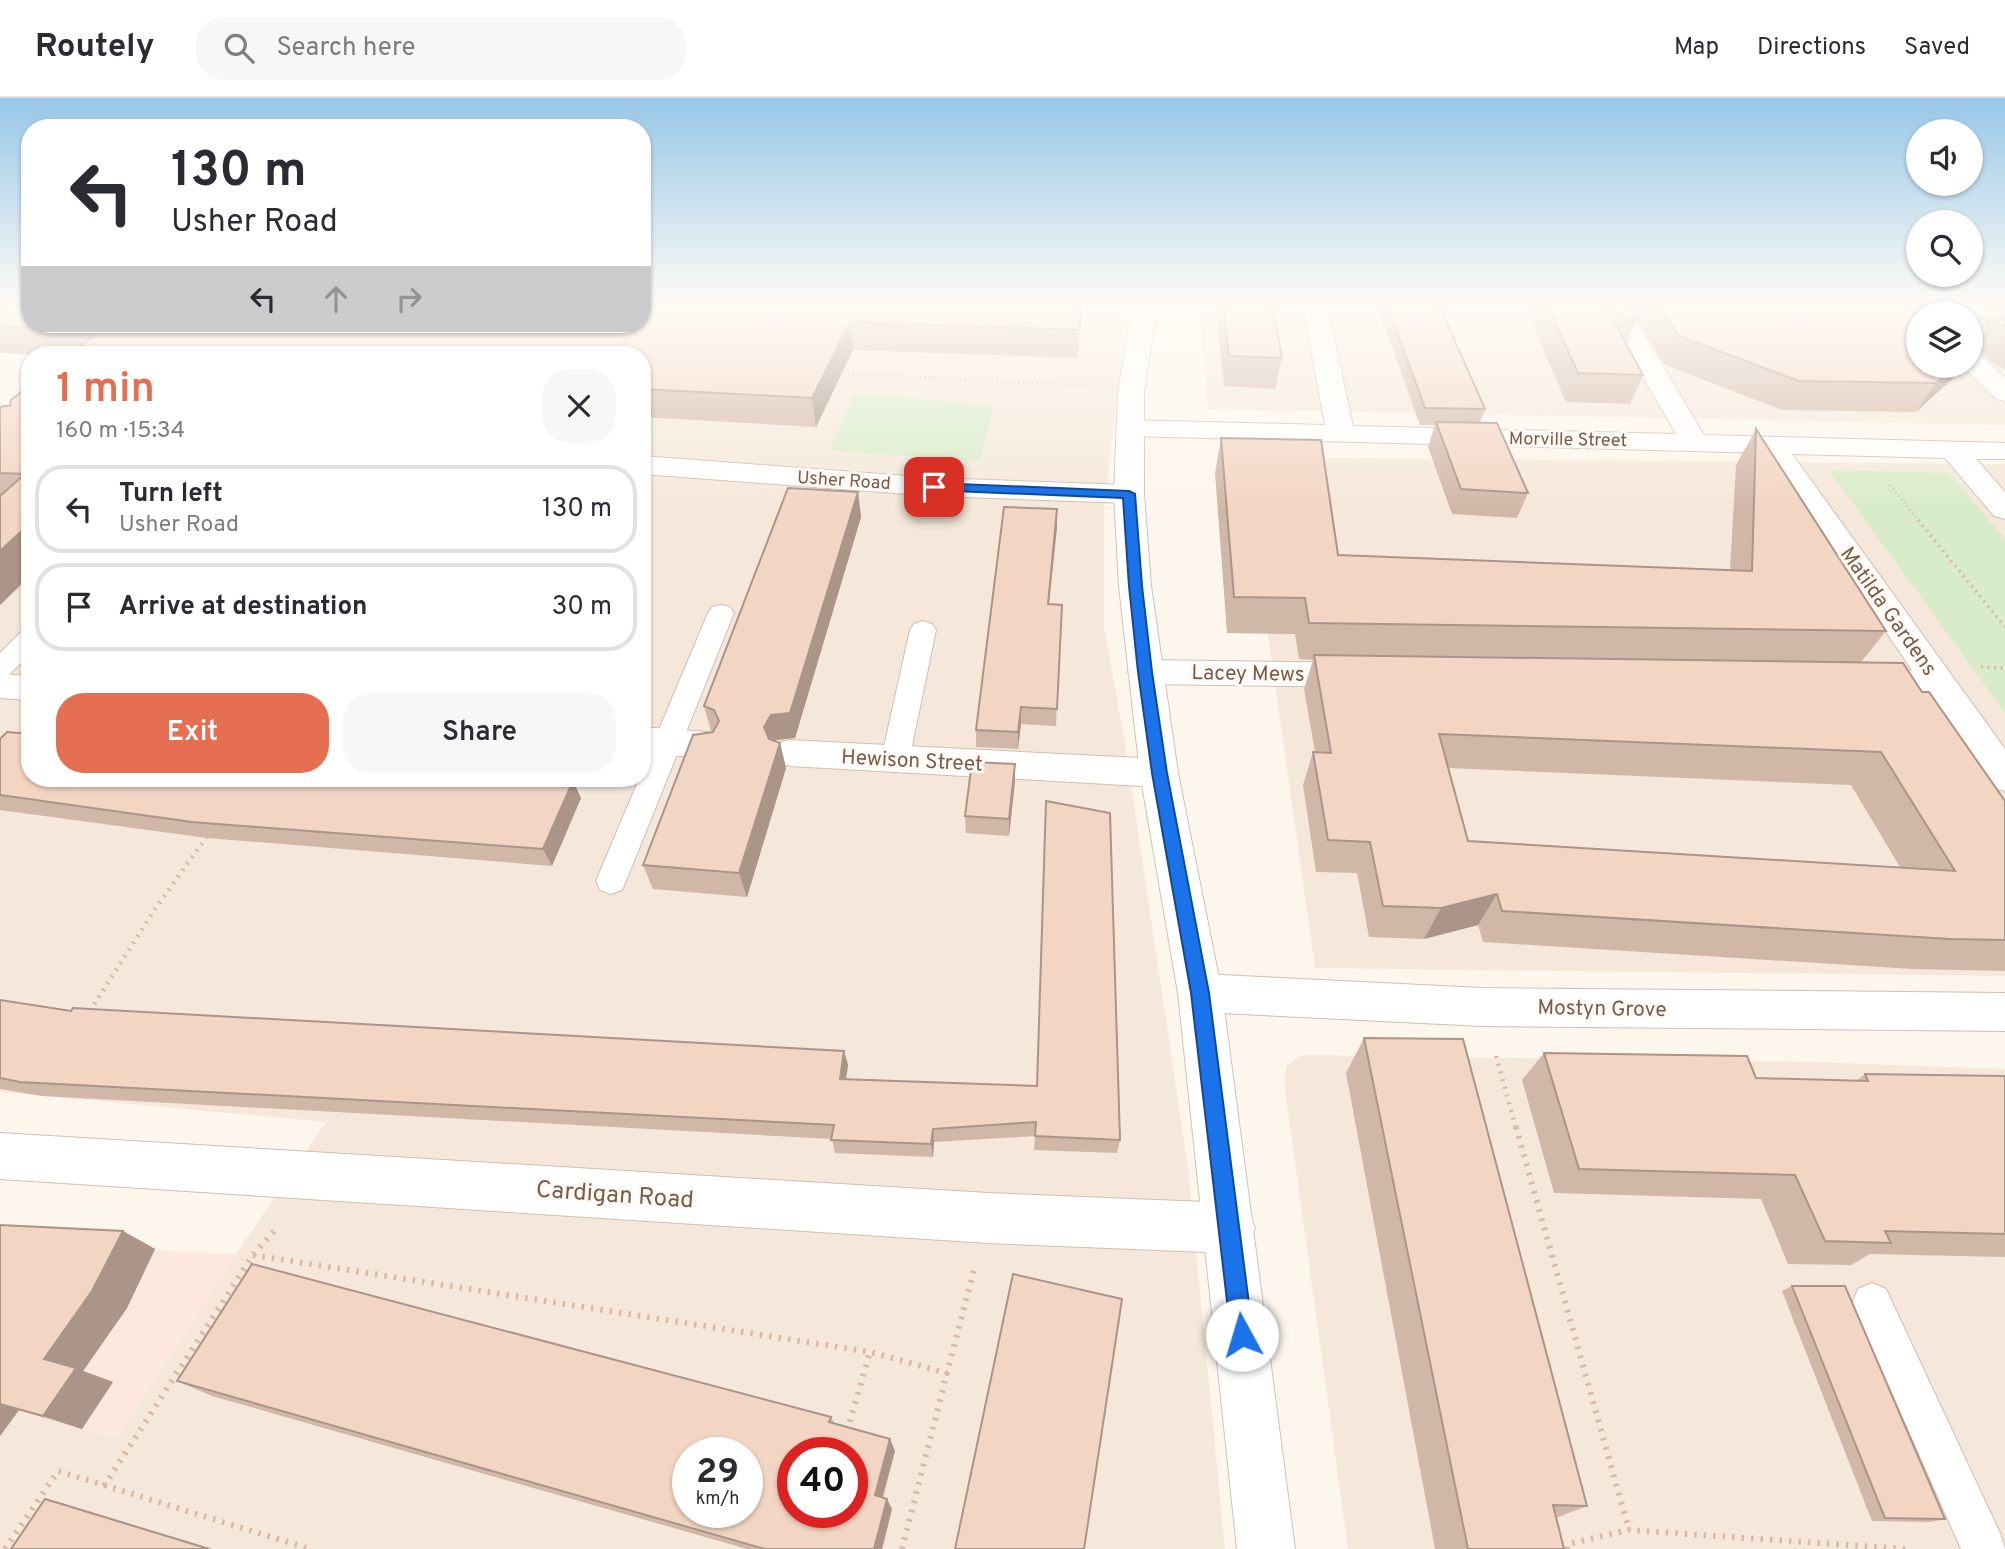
<!DOCTYPE html>
<html lang="en">
<head>
<meta charset="utf-8">
<style>
	:root { --surface:#fff; --page:#f7f7f7; --text:#2b2b33; --muted:#7c7c81; --line:#e1e1e2; --accent:#e76f51 }
	body { margin:0; font-family:Overpass,sans-serif; background:var(--page); color:var(--text); height:100vh; display:flex; flex-direction:column; font-size:26px; white-space:nowrap }
	* { box-sizing:border-box; margin:0 }
	p { font-size:23px; color:var(--muted) }
	.icon { flex:none; width:38px; height:38px; fill:none; stroke:currentColor; stroke-width:2; stroke-linecap:round; stroke-linejoin:round }
	.map { position:relative; flex:1; overflow:hidden }
	.drawer { position:absolute; left:21px; top:248px; width:630px; height:441px; display:flex; flex-direction:column; background:var(--surface); border-radius:28px; box-shadow:0 2px 5px #0004 }
	.drawer>* { flex:none }
	.top-card { position:absolute; left:21px; top:21px; width:630px; height:214px; border-radius:28px; box-shadow:0 2px 5px #0004; background:#fff; color:var(--text); overflow:hidden }
	.buttons { position:absolute; left:1906px; top:21px; display:grid; gap:14px }
	.buttons a { display:grid; place-items:center; width:77px; height:77px; border-radius:50%; background:var(--surface); box-shadow:0 2px 5px #0004; font-size:35px }
	.speed { position:absolute; left:672px; top:1339px; display:flex; gap:14px; font-size:35px; font-weight:700; text-align:center }
	.speed>* { display:grid; place-content:center; width:91px; height:91px; border-radius:50%; background:var(--surface); box-shadow:0 2px 5px #0004; line-height:1 }
	.speed small { font-size:18px; font-weight:400 }
	.speed .limit { border:10px solid #d22; background:#fff; color:#111 }
	.pin { position:absolute; display:grid; place-items:center; width:60px; height:60px; color:#fff; margin:-30px; border-radius:14px; box-shadow:0 4px 10px #0006 }
	.me { position:absolute; width:77px; margin:-38px; rotate:354deg; stroke-linejoin:round; filter:drop-shadow(0 0 5px #0008) }
	.turn { display:flex; align-items:center; gap:24px; height:147px; padding:0 35px; font-size:32px }
	.turn .icon { width:91px; height:91px; stroke-width:2.5 }
	.turn b { display:block; font-size:49px; line-height:60px }
	.lanes { display:flex; align-items:center; height:66px; padding:0 35px; background:#0003; justify-content:center; gap:35px; direction:ltr }
	.lanes .off { opacity:.35 }
	.round { display:grid; place-items:center; flex:none; width:74px; height:74px; border-radius:28px; background:var(--page) }
	.headline { display:flex; align-items:center; justify-content:space-between; height:119px; padding:0 35px }
	h1 { font-size:42px; font-weight:600; line-height:52px; color:var(--accent) }
	.cta { display:flex; gap:14px; margin-top:auto; padding:14px 35px }
	.cta a { flex:1; height:80px; border-radius:28px; background:var(--accent); color:#fff; font-size:28px; font-weight:600; line-height:80px; text-align:center }
	.cta a+a { background:var(--page); color:var(--text) }
	ul { padding:0; list-style:none }
	li { display:flex; align-items:center; gap:21px; height:88px; margin:0 14px 10px; padding:0 21px; border:4px solid var(--line); border-radius:28px }
	li div { flex:1 }
	li b { display:block; font-size:26px }
	li em { font-style:normal }
	header { display:flex; align-items:center; gap:42px; box-sizing:border-box; height:98px; padding:0 35px; background:var(--surface); border-bottom:2px solid var(--line) }
	header strong { font-size:33px }
	nav { display:flex; gap:38px; margin-inline-start:auto; font-size:24px }
	.search { width:490px; height:63px; background:var(--page); display:flex; align-items:center; gap:18px; box-sizing:border-box; padding:0 24px; border-radius:28px; color:var(--muted); font-size:26px }
	.map>svg:first-child { display:block }
	.residential { fill:#f5e8da; fill-rule:evenodd }
	.commercial { fill:#fde8e0 }
	.green { fill:#d8ecc9 }
	.lines { fill:none; stroke-linecap:round; stroke-linejoin:round }
	.lane-casing { stroke:#d1beb0; stroke-width:2 }
	.street-casing { stroke:#d1beb0; stroke-width:2 }
	.secondary-casing { stroke:#d6c0b0; stroke-width:2 }
	.path-far3 { stroke:#d9b8a5; stroke-width:2.5; stroke-dasharray:1 3.5; stroke-linecap:butt }
	.path-far2 { stroke:#d9b8a5; stroke-width:3.5; stroke-dasharray:2 4.5; stroke-linecap:butt }
	.path-far1 { stroke:#d9b8a5; stroke-width:4.5; stroke-dasharray:2 6; stroke-linecap:butt }
	.path { stroke:#d9b8a5; stroke-width:6; stroke-dasharray:2.5 7; stroke-linecap:butt }
	.lane { fill:#fff; fill-rule:evenodd }
	.street { fill:#fff; fill-rule:evenodd }
	.secondary { fill:#fff; fill-rule:evenodd }
	.wall { fill:#d1b7a8; fill-rule:evenodd }
	.shaded-wall { fill:#aa9588 }
	.building { fill:#f3d5c3; stroke:#aa9588; stroke-width:2; fill-rule:evenodd }
	.route { fill:#1a73e8; stroke:#114b97; stroke-width:2 }
	.labels { text-anchor:middle; stroke-width:6; stroke-linejoin:round; paint-order:stroke }
	.far-street-label { font-size:18px; fill:#7a5c4d; stroke:#fffaf3 }
	.street-label { font-size:21px; fill:#7a5c4d; stroke:#fffaf3 }
	.near-street-label { font-size:24px; fill:#7a5c4d; stroke:#fffaf3 }
</style>
</head>
<body>
<header>
<strong>Routely</strong>
<div class="search"><svg class="icon" aria-label="search" viewBox="0 0 24 24"><circle cx="10" cy="10" r="6"/><path d="M15 15l6 6"/></svg>Search here</div>
<nav><a>Map</a><a>Directions</a><a>Saved</a></nav>
</header>
<div class="map">
<svg width="2005" height="1451" viewBox="0 0 2005 1451">
	<rect width="100%" height="100%" fill="#fdf6ec"/>
	<!-- residential -->
	<g class="residential">
		<path d="M642 207H933L1126 216 1104 412V529L1124 639 1188 1070 1225 1451H0V1307L117 1340 236 1156 326 1024 0 994V343L30 345V681H642ZM688 1354H747V1414H688ZM793 1354H852V1414H793Z"/>
		<path d="M2005 207V327L1208 311 1199 208ZM1918 215H1970V268H1918Z"/>
		<path d="M1243 359 2005 366V878L1315 870Z"/>
		<path d="M1302 957 1812 964 2005 971V1451H1348L1284 984 1287 967Z"/>
	</g>
	<!-- commercial -->
	<path class="commercial" d="M8 1144 192 1154 236 1156 117 1340 0 1307Z"/>
	<!-- green -->
	<g class="green">
		<path d="M854 296 994 307 979 364 830 352Z"/>
		<path d="M1829 372 1948 375 2005 441V615Z"/>
	</g>
	<g class="lines">
		<defs>
			<g id="lane">
				<path d="M721 507 730 509 734 515 626 783 622 792 611 796 600 792 596 783 639 681H642V672L708 515 712 509Z"/>
				<path d="M923 523 932 526 936 532 909 662 905 669 895 673 885 669 881 662 910 532 914 526Z"/>
				<path d="M30 531V556L9 577 0 580V555L21 534Z"/>
				<path d="M1872 1185 1886 1191 2000 1435 2005 1451H1961L1852 1205 1858 1191Z"/>
			</g>
			<g id="street">
				<path d="M1303 207H1327L1353 328 1676 336 1602 207H1626L1704 337 2005 345V361H1976L2005 394V421L1994 418 1945 360 1792 356 2005 651V693L1992 689 1928 596 1864 595 1852 592 1847 583 1852 574 1864 571 1912 572 1764 355 1130 338 1120 336 1116 330 1120 324 1130 322 1325 327Z"/>
				<path d="M1906 207H1931L1937 215H1918V221Z"/>
				<path d="M1970 253 1979 256 2005 280V303L1996 301 1962 268H1970Z"/>
				<path d="M642 358 934 380 1129 387 1139 390 1144 396 1139 402 1129 405 934 398 642 376Z"/>
				<path d="M1145 562 1359 565 1371 569 1376 577 1371 585 1359 589 1145 586 1133 582 1128 574 1133 566Z"/>
				<path d="M0 576 30 578V602L0 600Z"/>
				<path d="M642 629 706 634 719 638 724 647 719 656 706 660 642 655Z"/>
				<path d="M790 642 1159 661 1172 665 1178 675 1172 685 1159 689 790 668 777 665 772 655 777 645Z"/>
				<path d="M1200 876 1482 890 2005 895V933L1482 928 1200 914 1185 908 1178 895 1185 882Z"/>
				<path d="M0 1035 988 1095 1230 1105 1248 1112 1255 1130 1248 1148 1230 1155 988 1145 0 1081Z"/>
			</g>
			<path id="secondary" d="M1133 207H1157L1144 294V396L1151 488 1178 675 1222 895 1295 1451H1237L1178 895 1140 675 1119 488 1114 396 1118 294Z"/>
		</defs>
		<!-- lane casing -->
		<use href="#lane" class="lane-casing"/>
		<!-- street casing -->
		<use href="#street" class="street-casing"/>
		<!-- secondary casing -->
		<use href="#secondary" class="secondary-casing"/>
		<!-- path-far3 -->
		<g class="path-far3">
			<path d="M839 275 1089 288"/>
			<path d="M1890 387 1920 424"/>
		</g>
		<!-- path-far2 -->
		<g class="path-far2">
			<path d="M1918 422 2005 529"/>
			<path d="M1981 569 2005 570"/>
		</g>
		<!-- path-far1 -->
		<g class="path-far1">
			<path d="M90 913 155 811 208 737"/>
			<path d="M1496 958 1516 1030"/>
		</g>
		<!-- path -->
		<g class="path">
			<path d="M1516 1029 1629 1432"/>
			<path d="M253 1157 870 1254 947 1275 974 1172"/>
			<path d="M847 1333 870 1254"/>
			<path d="M104 1388 253 1157 277 1130"/>
			<path d="M5 1451 58 1373 310 1451"/>
			<path d="M902 1451 947 1275"/>
			<path d="M1567 1451 1568 1446 1629 1432 1906 1451"/>
		</g>
		<!-- lane -->
		<use href="#lane" class="lane"/>
		<!-- street -->
		<use href="#street" class="street"/>
		<!-- secondary -->
		<use href="#secondary" class="secondary"/>
	</g>
	<!-- wall -->
	<g class="wall">
		<path d="M0 207 30 226H642L1080 207 1078 260 853 252 816 329 642 319V257H45L0 255Z"/>
		<path d="M1215 207H1272L1282 260 1275 291 1224 288Z"/>
		<path d="M1377 207H1439L1485 311 1480 325 1528 395 1517 420 1452 416 1428 349 1435 327H1420Z"/>
		<path d="M1524 207H1907L1962 272 1916 314 1782 312 1665 267 1628 208 1637 223 1626 246 1643 277 1630 306 1566 304Z"/>
		<path d="M1982 207H2005V271L1995 267 1981 254 1976 253 1970 261V221L1997 222Z"/>
		<path d="M30 287V478L0 507V310L10 308Z"/>
		<path d="M1756 331 1886 533 1861 564 1922 594 2005 703V873L1913 871 1483 844 1478 827 1424 841 1369 839 1357 775 1316 774 1303 687 1313 654H1315L1304 591 1313 562 1299 561 1295 536 1227 535 1215 375 1221 340 1338 457 1730 472 1736 367ZM1448 670 1851 687 1900 769 1468 743Z"/>
		<path d="M858 394 861 419 795 640 776 642V643L780 645 786 670 747 799 653 791 643 767 713 633H711L704 608Z"/>
		<path d="M1057 429 1049 506 1062 507 1056 628 1021 626 1018 651 976 649V632Z"/>
		<path d="M0 641 30 681 573 683 581 700 552 768 207 740 0 712Z"/>
		<path d="M1015 666V683L1009 738 966 735 965 718Z"/>
		<path d="M0 902 71 913 844 953 848 967 846 981 1120 1042 1117 1055 1034 1052 1035 1038 934 1044 933 1059 835 1055 832 1041 42 998 0 991Z"/>
		<path d="M1364 940 1587 1408 1556 1420 1564 1451H1435L1346 975Z"/>
		<path d="M1544 955 1756 980 1856 983 1865 976 2005 978V1159L1870 1156 1851 1167 1788 1166 1761 1101 1554 1095 1522 982Z"/>
		<path d="M0 1127 123 1133 155 1151 127 1210 83 1273 113 1284 82 1331 19 1312 0 1338Z"/>
		<path d="M1792 1188 1945 1421 1931 1424 1872 1423 1782 1193Z"/>
		<path d="M177 1283 831 1319 835 1326 895 1353 883 1400 892 1411 882 1451H747L212 1298Z"/>
	</g>
	<!-- shaded-wall -->
	<g class="shaded-wall">
		<path d="M850 224 853 252 816 329 812 300Z"/>
		<path d="M345 226H367L374 242 342 231Z"/>
		<path d="M1987 237 1970 261V252L1979 240Z"/>
		<path d="M1955 268H1965L1962 272 1916 314 1936 285Z"/>
		<path d="M858 394 861 419 795 640 776 642 770 654 764 629Z"/>
		<path d="M1057 411V429L1047 524 1048 506Z"/>
		<path d="M30 425V478L0 507V453Z"/>
		<path d="M1021 609V626L1018 651V634Z"/>
		<path d="M780 645 786 670 747 799 739 775Z"/>
		<path d="M1015 666V683L1009 738V721Z"/>
		<path d="M573 683 581 700 552 768 543 751Z"/>
		<path d="M1497 796 1478 827 1424 841 1441 810Z"/>
		<path d="M844 953 848 967 844 995 840 981Z"/>
		<path d="M933 1031 934 1044 933 1059 931 1046Z"/>
		<path d="M123 1133 155 1151 127 1210 83 1273 113 1284 82 1331 43 1318 44 1261Z"/>
		<path d="M0 1306 19 1312 0 1338Z"/>
		<path d="M890 1341 895 1353 880 1408 875 1397Z"/>
		<path d="M45 1401 58 1404 212 1451H209Z"/>
		<path d="M887 1401 892 1411 882 1451H874Z"/>
	</g>
	<!-- building -->
	<g class="building">
		<path d="M0 207H30V226H345L342 231 366 230 370 226H642V207H1080V232L850 224 812 300 642 291V257H68L100 233 0 228Z"/>
		<path d="M1223 207H1272L1282 260 1229 258Z"/>
		<path d="M1387 207H1439L1485 311 1425 310Z"/>
		<path d="M1547 207H1628L1637 223 1608 212 1643 277 1578 275Z"/>
		<path d="M1658 207H1907L1918 219V268H1955L1936 285 1799 283 1679 238Z"/>
		<path d="M1970 221 2005 222V229L2001 226 1991 222 1987 225V237L1979 240 1982 243 1970 254Z"/>
		<path d="M30 287V425L0 453V398L25 376 0 375V310L3 308H10L11 302Z"/>
		<path d="M1436 324 1497 325 1528 395 1461 391Z"/>
		<path d="M1756 331 1886 533 1309 525 1305 500 1234 499 1221 340 1321 342 1338 457 1752 473Z"/>
		<path d="M788 390 858 394 790 615 771 617 764 629 769 641 780 645 739 775 643 767 693 637 713 634 719 623 714 612 704 608Z"/>
		<path d="M1004 409 1057 411 1048 506 1062 507 1057 611 1021 609 1018 634 976 632Z"/>
		<path d="M1314 557 1903 565 1922 594H1929L2005 703V842L1950 841 1502 813 1497 796 1441 810 1383 808 1370 744 1328 742 1313 654 1331 655ZM1439 636 1881 654 1955 773 1468 743Z"/>
		<path d="M7 634 30 636V681H546L573 683 543 751 192 724 0 697V641Z"/>
		<path d="M972 664 1015 666 1009 721 965 718Z"/>
		<path d="M1046 703 1110 715 1120 1042 1035 1038 1036 1024 933 1031 931 1046 831 1042 834 1027 20 984 0 980V902L71 913 73 910 844 953 840 981 1037 988Z"/>
		<path d="M1364 940 1463 941 1587 1408 1553 1407 1564 1451H1468Z"/>
		<path d="M1544 955 1747 958 1756 980 1868 983 1865 976 2005 978V1136L1885 1133 1891 1145 1825 1143 1795 1077 1579 1071Z"/>
		<path d="M0 1127 123 1133 92 1193 44 1261 76 1270 43 1318 0 1306Z"/>
		<path d="M252 1166 831 1319 829 1324 890 1341 875 1397 887 1401 874 1451H765L177 1283ZM688 1354H747V1414H688ZM793 1354H852V1414H793Z"/>
		<path d="M1013 1176 1122 1201 1084 1451H955Z"/>
		<path d="M1792 1188H1845L1945 1421 1885 1420Z"/>
		<path d="M45 1401 209 1451H11Z"/>
	</g>
	<!-- sky -->
	<linearGradient id="sky" x2="0" y2="1"><stop stop-color="#97c7e8"/><stop offset="0.5" stop-color="#fefbf6"/><stop offset="1" stop-color="#fefbf6" stop-opacity="0"/></linearGradient>
	<rect width="2005" height="411" fill="url(#sky)"/>
	<!-- route -->
	<path class="route" d="M934 385 1129 393 1135 396 1142 488 1152 574 1167 675 1209 895 1253 1237 1250 1245 1242 1248 1234 1245 1231 1237 1191 895 1152 675 1138 574 1129 488 1123 400 930 392V386Z"/>
	<g class="labels">
		<!-- far-street labels -->
		<g class="far-street-label">
			<text transform="translate(1568 341) rotate(1)" y="6">Morville Street</text>
			<text transform="translate(844 382) rotate(4)" y="6">Usher Road</text>
		</g>
		<!-- street labels -->
		<g class="street-label">
			<text transform="translate(1889 513) rotate(55)" y="7">Matilda Gardens</text>
			<text transform="translate(1248 575) rotate(1)" y="7">Lacey Mews</text>
			<text transform="translate(912 662) rotate(3)" y="7">Hewison Street</text>
			<text transform="translate(1602 910) rotate(1)" y="7">Mostyn Grove</text>
		</g>
		<!-- near-street labels -->
		<g class="near-street-label">
			<text transform="translate(615 1096) rotate(4)" y="8">Cardigan Road</text>
		</g>
	</g>
</svg>
<div class="buttons">
<a><svg class="icon" aria-label="sound" viewBox="0 0 24 24"><path d="M4 9h4l5-4v14l-5-4H4zM17 9q2 3 0 6"/></svg></a>
<a><svg class="icon" aria-label="search" viewBox="0 0 24 24"><circle cx="10" cy="10" r="6"/><path d="M15 15l6 6"/></svg></a>
<a><svg class="icon" aria-label="layers" viewBox="0 0 24 24"><path d="M12 4l9 5-9 5-9-5zM3 14l9 5 9-5"/></svg></a>
</div>
<div class="speed"><div>29<small>km/h</small></div><div class="limit">40</div></div>
<div class="pin" style="left:934px;top:389px;background:#d93025"><svg class="icon" aria-label="arrive" viewBox="0 0 24 24"><path d="M6 21V4h12l-3 4 3 4H6"/></svg></div>
<svg class="me" style="left:1242px;top:1237px" viewBox="-20 -20 40 40"><circle r="19" fill="#fff"/><path d="M0-13L10 11 0 6-10 11z" fill="#1a73e8"/></svg>
<div class="top-card">
<div class="turn"><svg class="icon" aria-label="left" viewBox="0 0 24 24"><path d="M17 20v-9H6M10 6l-5 5 5 5"/></svg><div><b>130 m</b>Usher Road</div></div>
<div class="lanes"><svg class="icon" aria-label="left" viewBox="0 0 24 24"><path d="M17 20v-9H6M10 6l-5 5 5 5"/></svg><svg class="icon off" aria-label="ahead" viewBox="0 0 24 24"><path d="M12 20V5M6 11l6-6 6 6"/></svg><svg class="icon off" aria-label="right" viewBox="0 0 24 24"><path d="M7 20v-9h11M14 6l5 5-5 5"/></svg></div>
</div>
<section class="drawer">
<div class="headline"><div><h1>1 min</h1><p>160 m · 15:34</p></div><a class="round"><svg class="icon" aria-label="close" viewBox="0 0 24 24"><path d="M6 6l12 12M18 6L6 18"/></svg></a></div>
<ul>
<li><svg class="icon" aria-label="left" viewBox="0 0 24 24"><path d="M17 20v-9H6M10 6l-5 5 5 5"/></svg><div><b>Turn left</b><p>Usher Road</p></div><em>130 m</em></li>
<li><svg class="icon" aria-label="arrive" viewBox="0 0 24 24"><path d="M6 21V4h12l-3 4 3 4H6"/></svg><div><b>Arrive at destination</b></div><em>30 m</em></li>
</ul>
<div class="cta"><a>Exit</a><a>Share</a></div>
</section>
</div>
</body>
</html>
